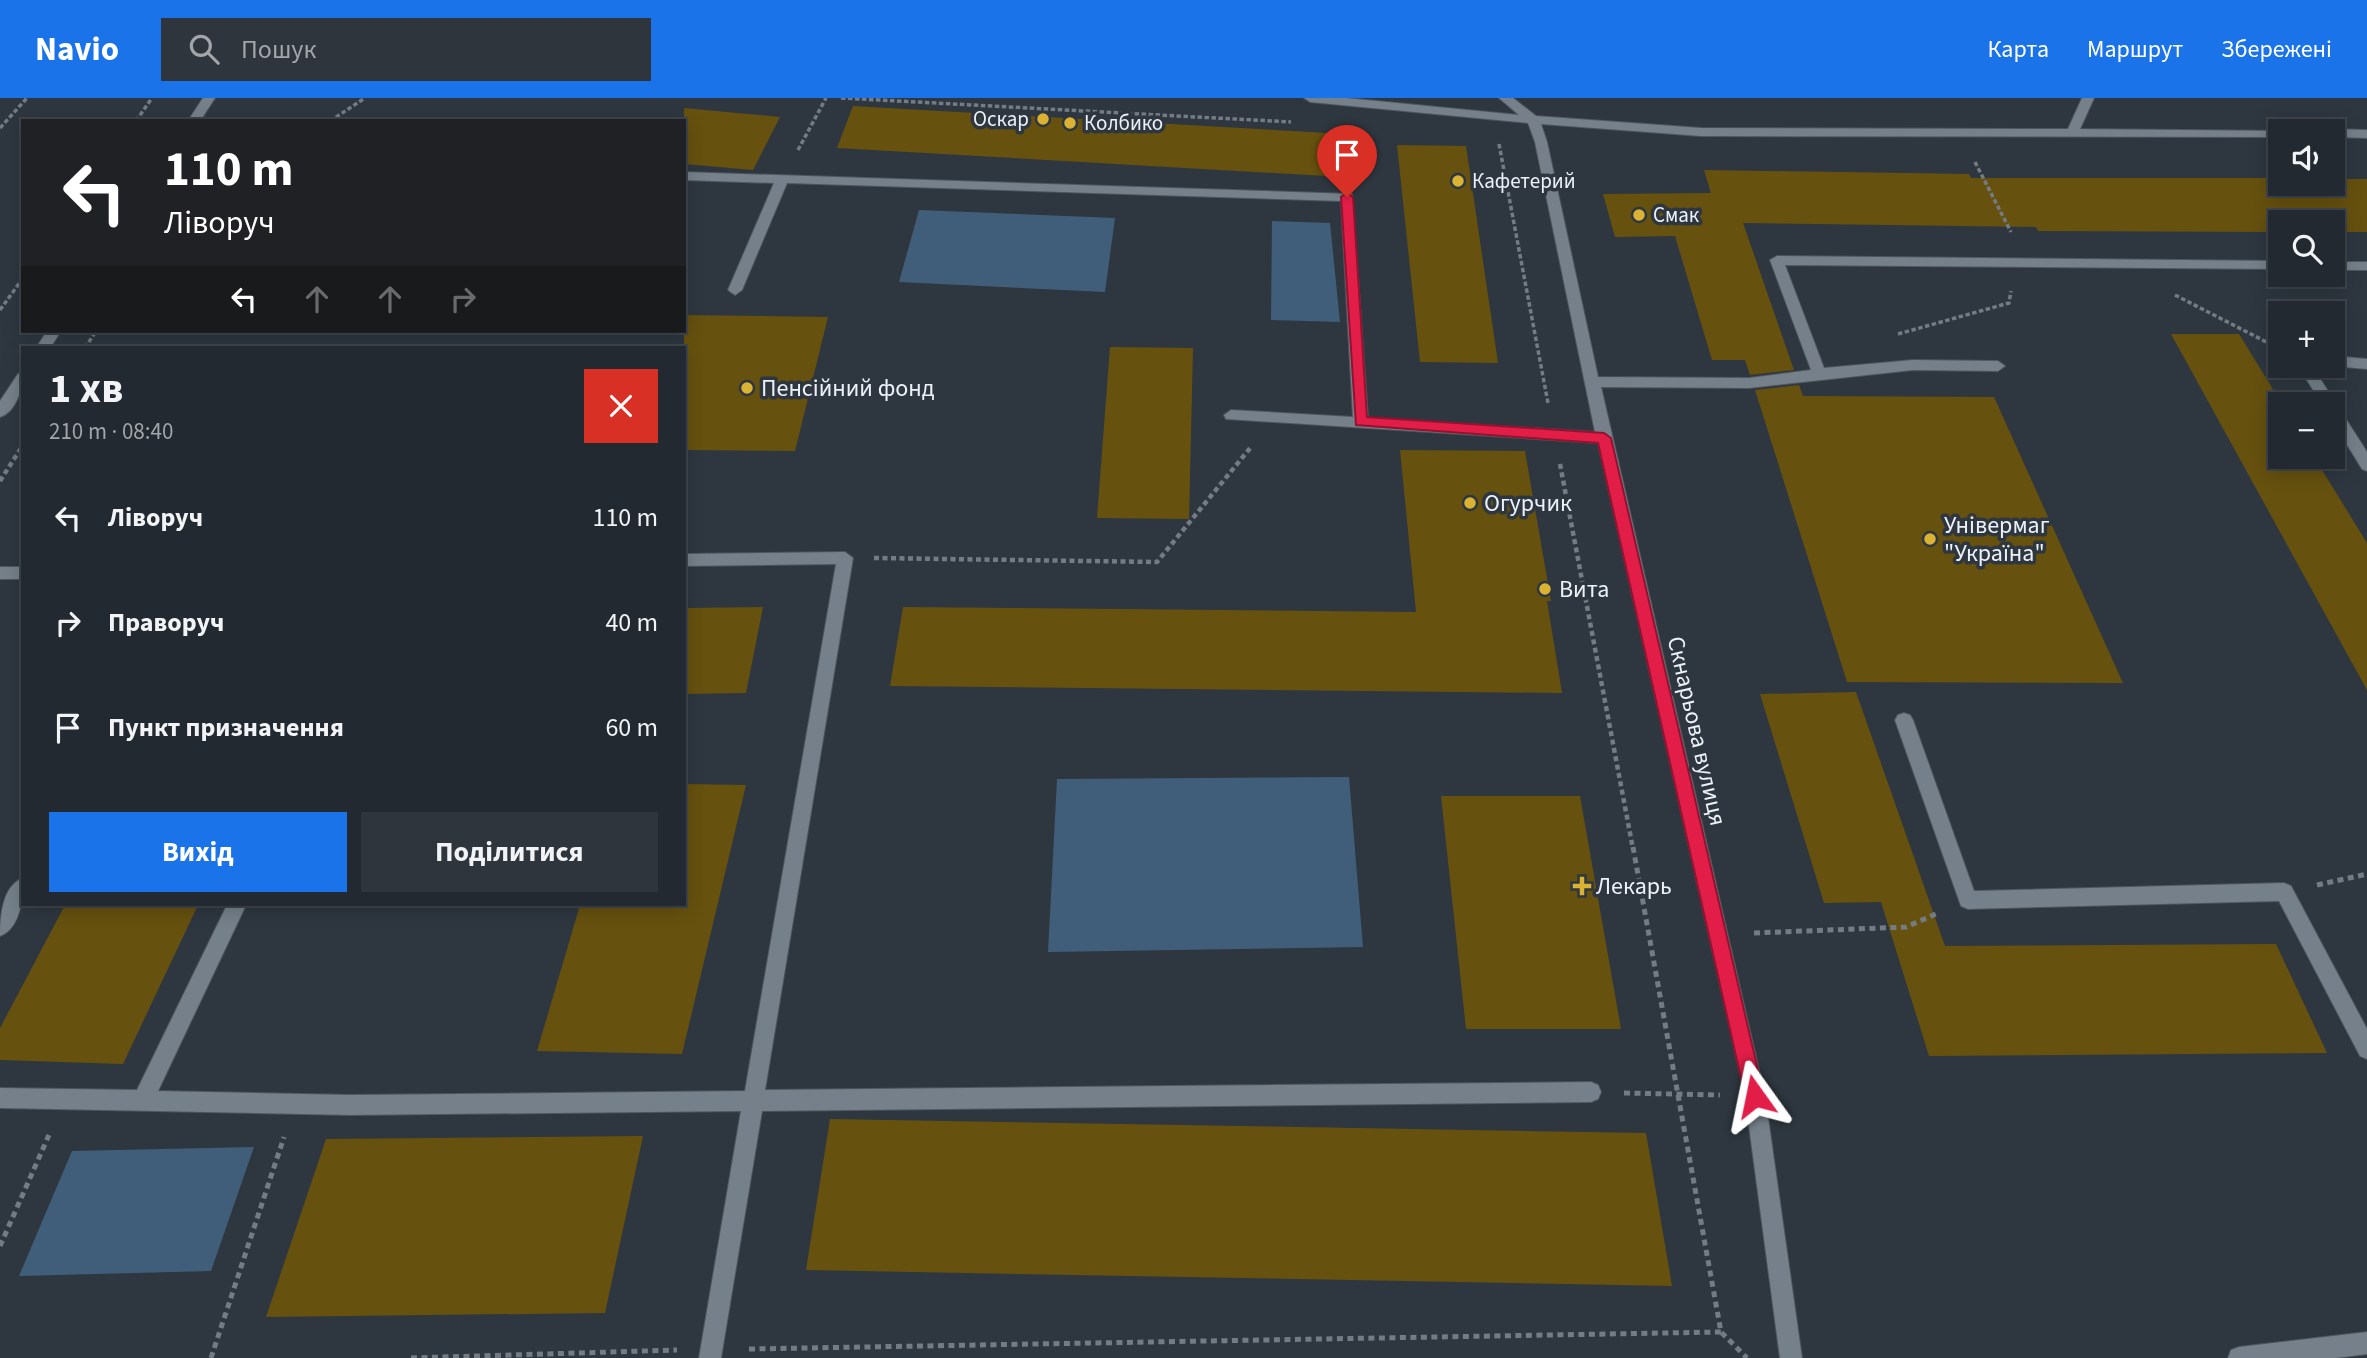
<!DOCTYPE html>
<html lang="uk">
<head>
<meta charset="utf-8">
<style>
	:root { --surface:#222930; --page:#2e353c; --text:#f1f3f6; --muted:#a2a6ab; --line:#3f454c; --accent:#1a73e8 }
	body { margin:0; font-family:"Source Sans 3",sans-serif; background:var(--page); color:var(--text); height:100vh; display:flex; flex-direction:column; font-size:26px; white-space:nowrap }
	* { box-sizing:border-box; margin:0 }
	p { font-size:23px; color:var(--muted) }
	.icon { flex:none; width:38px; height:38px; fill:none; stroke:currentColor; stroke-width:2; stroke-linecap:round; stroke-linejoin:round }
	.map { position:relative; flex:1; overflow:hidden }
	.sheet { position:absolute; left:21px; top:248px; width:665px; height:560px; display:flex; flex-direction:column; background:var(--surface); border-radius:0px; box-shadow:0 4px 18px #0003,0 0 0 2px var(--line) }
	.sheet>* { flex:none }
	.top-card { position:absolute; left:21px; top:21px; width:665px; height:214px; border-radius:0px; box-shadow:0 4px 18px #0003,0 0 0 2px var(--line); background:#202124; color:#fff; overflow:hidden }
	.controls { position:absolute; left:2268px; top:21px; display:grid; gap:14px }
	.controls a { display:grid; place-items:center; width:77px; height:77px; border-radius:0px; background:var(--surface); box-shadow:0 4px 18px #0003,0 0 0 2px var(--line); font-size:35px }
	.pin { position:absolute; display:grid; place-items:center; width:60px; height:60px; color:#fff; margin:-72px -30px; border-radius:50% 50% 50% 0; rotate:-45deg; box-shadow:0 0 7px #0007 }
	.pin .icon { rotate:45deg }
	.me { position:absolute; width:77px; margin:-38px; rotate:348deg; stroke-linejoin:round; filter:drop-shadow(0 0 5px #0008) }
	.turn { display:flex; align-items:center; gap:24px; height:147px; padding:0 28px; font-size:32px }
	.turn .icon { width:91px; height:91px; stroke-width:2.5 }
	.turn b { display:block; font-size:49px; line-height:60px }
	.lanes { display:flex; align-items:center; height:66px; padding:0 28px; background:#0003; justify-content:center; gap:35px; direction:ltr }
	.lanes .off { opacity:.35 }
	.round { display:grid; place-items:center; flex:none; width:74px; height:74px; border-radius:0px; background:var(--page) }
	.summary { display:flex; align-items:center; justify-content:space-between; height:119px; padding:0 28px }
	h1 { font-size:42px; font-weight:700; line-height:52px }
	.primary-button { display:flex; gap:14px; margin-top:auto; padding:14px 28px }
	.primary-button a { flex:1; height:80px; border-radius:0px; background:var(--accent); color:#fff; font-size:28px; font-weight:700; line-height:80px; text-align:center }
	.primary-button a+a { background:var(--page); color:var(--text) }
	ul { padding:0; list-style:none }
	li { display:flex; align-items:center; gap:21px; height:105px; padding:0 28px }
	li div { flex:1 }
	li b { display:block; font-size:26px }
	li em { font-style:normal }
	header { display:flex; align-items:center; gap:42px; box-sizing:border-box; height:98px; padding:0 35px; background:var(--accent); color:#fff }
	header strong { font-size:33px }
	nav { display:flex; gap:38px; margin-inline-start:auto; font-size:24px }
	.search { width:490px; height:63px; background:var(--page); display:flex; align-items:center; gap:18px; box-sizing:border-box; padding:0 24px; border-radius:0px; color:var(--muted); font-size:26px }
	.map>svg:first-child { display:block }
	.green { fill:#405e79 }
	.building { fill:#66510f }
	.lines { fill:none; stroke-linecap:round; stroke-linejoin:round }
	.minor-casing { stroke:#4e555c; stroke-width:2 }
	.path-far2 { stroke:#747b83; stroke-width:3.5; stroke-dasharray:4.5 2.5; stroke-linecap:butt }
	.path-far1 { stroke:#747b83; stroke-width:4.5; stroke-dasharray:5 3.5; stroke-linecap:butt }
	.path { stroke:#747b83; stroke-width:5; stroke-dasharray:6 4.5; stroke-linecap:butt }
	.minor { fill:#75808a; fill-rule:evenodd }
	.route { fill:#e11d48; stroke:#92132f; stroke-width:2 }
	.poi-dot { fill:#dab333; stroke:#2e3740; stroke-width:2.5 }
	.labels { text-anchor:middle; stroke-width:7; stroke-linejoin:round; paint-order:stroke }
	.far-poi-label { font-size:21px; fill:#ecf1f7; stroke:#2e3740; text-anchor:start }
	.poi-label { font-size:24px; fill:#ecf1f7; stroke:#2e3740; text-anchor:start }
	.street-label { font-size:24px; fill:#ecf1f7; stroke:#2e3740 }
</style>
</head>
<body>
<header>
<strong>Navio</strong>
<div class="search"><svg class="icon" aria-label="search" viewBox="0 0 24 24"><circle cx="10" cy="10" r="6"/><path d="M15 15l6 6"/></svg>Пошук</div>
<nav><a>Карта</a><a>Маршрут</a><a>Збережені</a></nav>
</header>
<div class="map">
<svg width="2367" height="1260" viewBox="0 0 2367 1260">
	<rect width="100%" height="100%" fill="#2e3740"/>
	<!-- green -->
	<g class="green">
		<path d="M919 112 1115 120 1105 194 899 184Z"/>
		<path d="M1272 123 1330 125 1340 224 1271 222Z"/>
		<path d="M1349 679 1363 849 1048 854 1057 681Z"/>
		<path d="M254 1049 211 1173 19 1178 72 1053Z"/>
	</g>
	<!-- building -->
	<g class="building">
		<path d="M853 8 1328 35 1326 78 837 50Z"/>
		<path d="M684 10 780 19 753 72 684 66Z"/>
		<path d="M1397 47 1466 48 1498 265 1420 264Z"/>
		<path d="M1704 72 1969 76 1971 80H2280V86H2333V81H2367V134H2333V124H2280V134L2038 133 2036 129 1743 125 1794 272 1750 277 1745 262H1712L1675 138 1615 139 1603 96 1711 95Z"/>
		<path d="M684 217 828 219 795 353 684 352Z"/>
		<path d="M2171 236H2239L2282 306 2280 359H2314L2367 445V592Z"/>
		<path d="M1110 249 1193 250 1189 421 1097 420Z"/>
		<path d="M1799 287 1803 298 1994 299 2123 585 1847 584 1755 292Z"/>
		<path d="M1400 352 1525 353 1551 503H1547L1562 595 890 588 903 509 1416 514Z"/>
		<path d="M763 509 746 595 684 596V510Z"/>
		<path d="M1856 594 1945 848 2276 846 2327 955 1929 958 1881 804 1824 805 1760 596Z"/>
		<path d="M684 686 746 687 682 956 537 953 580 807H684Z"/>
		<path d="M1441 698H1580L1621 931H1466Z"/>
		<path d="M65 807H198L123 966 0 962V930Z"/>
		<path d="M830 1021 1646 1035 1672 1188 806 1172Z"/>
		<path d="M643 1038 605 1215 266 1219 326 1041Z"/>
	</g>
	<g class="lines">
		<defs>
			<g id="minor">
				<path d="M203 0H215L200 23H188Z"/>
				<path d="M1304 0H1346L1519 17 1499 0H1513L1536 18 1701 30 2068 31 2082 0H2094L2080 31 2285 33H2280V39L1701 38 1541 26 1547 44 1598 279 1749 280 1811 272 1770 162 1777 158 2280 163V171L1785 167 1824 270 1913 262 1998 263 2005 268 1998 273 1913 272 1749 290 1601 289 1765 998 1802 1260H1780L1745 998 1598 345 1226 321 1224 317 1231 312 1353 319 1341 103 787 85 742 192 735 197 728 192 774 85 684 82V74L1352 96 1368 320 1595 334 1535 44 1528 25 1310 4Z"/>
				<path d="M2333 31 2367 32V40L2333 39V33H2328Z"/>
				<rect x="2333" y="164" width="34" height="8"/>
				<path d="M47 233H61L50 250H36Z"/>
				<path d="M2333 258 2367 261V271L2332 268Z"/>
				<path d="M2298 268H2312L2367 354V373L2362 371 2333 324V306H2322Z"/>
				<path d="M23 275C23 290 16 314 0 319V303L18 276Z"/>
				<path d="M845 454 853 460 765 992 1591 984 1598 987 1601 994 1598 1001 1591 1004 762 1013 721 1260H699L741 1013 351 1017 0 1010V990L137 992 227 807H246L158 993 351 997 745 993 836 466 684 468V456Z"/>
				<rect x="0" y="469" width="23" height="12"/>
				<path d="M1904 615 1910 617 1913 622 1974 793 2284 785 2291 788 2367 931V961L2360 958 2279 803 1968 811 1961 808 1895 622 1898 617Z"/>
				<path d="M23 780C23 799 21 830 0 838 0 819 2 788 23 780Z"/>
				<path d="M2367 1234V1256L2336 1260H2228L2231 1252 2239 1249Z"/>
			</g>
		</defs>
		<!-- minor casing -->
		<use href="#minor" class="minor-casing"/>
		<!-- path-far2 -->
		<g class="path-far2">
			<path d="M841 0 1291 24"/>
			<path d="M136 23 152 0"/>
			<path d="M330 23 365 0"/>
			<path d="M0 30 27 0"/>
			<path d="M1499 46 1548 305"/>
			<path d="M798 52 826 0"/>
			<path d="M1975 64 2011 134"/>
			<path d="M2175 197 2280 251"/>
			<path d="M0 212 23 180"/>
			<path d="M1898 236 2009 205 2011 193"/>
			<path d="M85 250 96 233"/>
		</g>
		<!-- path-far1 -->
		<g class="path-far1">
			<path d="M1560 366 1633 751"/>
			<path d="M0 383 23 347"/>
			<path d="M874 460 1157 464 1251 349"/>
		</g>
		<!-- path -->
		<g class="path">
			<path d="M1633 749 1721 1234 1747 1260"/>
			<path d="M2317 787 2367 776"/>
			<path d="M1754 835 1906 829 1938 815"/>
			<path d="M1624 995 1720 997"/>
			<path d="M0 1148 49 1037"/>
			<path d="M749 1251 1721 1234"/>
			<path d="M211 1260 284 1039"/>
			<path d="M411 1260 677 1252"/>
		</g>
		<!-- minor -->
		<use href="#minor" class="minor"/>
	</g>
	<!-- route -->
	<path class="route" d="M1347 95 1353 99 1367 319 1604 335 1611 340 1764 998 1761 1005 1755 1008 1748 1005 1745 998 1598 345 1356 327 1341 99Z"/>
	<!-- markers -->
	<g class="poi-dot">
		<circle cx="1043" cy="21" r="7"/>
		<circle cx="1070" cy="25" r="7"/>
		<circle cx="1458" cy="83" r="7"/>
		<circle cx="1639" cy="117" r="7"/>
		<circle cx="747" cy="290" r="7"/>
		<circle cx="1470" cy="405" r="7"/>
		<circle cx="1930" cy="441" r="7"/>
		<circle cx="1545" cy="491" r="7"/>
		<path d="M1578.5 777.5h7v7h7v7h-7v7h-7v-7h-7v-7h7z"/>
	</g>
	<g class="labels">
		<!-- far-poi labels -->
		<g class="far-poi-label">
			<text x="1029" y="28" text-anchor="end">Оскар</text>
			<text x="1084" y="32">Колбико</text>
			<text x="1472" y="90">Кафетерий</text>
			<text x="1653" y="124">Смак</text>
		</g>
		<!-- poi labels -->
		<g class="poi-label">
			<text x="761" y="298">Пенсійний фонд</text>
			<text x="1484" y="413">Огурчик</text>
			<text x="1944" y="435">Універмаг<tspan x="1944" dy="28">"Україна"</tspan></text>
			<text x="1559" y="499">Вита</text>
			<text x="1596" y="796">Лекарь</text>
		</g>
		<!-- street labels -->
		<g class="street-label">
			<text transform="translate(1697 633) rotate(77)" y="8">Скнарьова вулиця</text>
		</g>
	</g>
</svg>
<div class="controls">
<a><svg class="icon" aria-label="sound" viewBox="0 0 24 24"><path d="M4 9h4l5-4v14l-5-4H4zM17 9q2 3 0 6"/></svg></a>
<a><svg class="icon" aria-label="search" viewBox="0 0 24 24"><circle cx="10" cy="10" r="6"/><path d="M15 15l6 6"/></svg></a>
<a>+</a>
<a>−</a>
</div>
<div class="pin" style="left:1347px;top:99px;background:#d93025"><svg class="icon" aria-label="arrive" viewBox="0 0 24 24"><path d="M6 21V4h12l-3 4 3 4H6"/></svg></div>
<svg class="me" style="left:1755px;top:998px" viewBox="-20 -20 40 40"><path d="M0-17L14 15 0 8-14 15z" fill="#e11d48" stroke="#fff" stroke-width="4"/></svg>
<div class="top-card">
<div class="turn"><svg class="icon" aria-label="left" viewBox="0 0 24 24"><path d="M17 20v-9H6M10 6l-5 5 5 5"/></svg><div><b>110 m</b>Ліворуч</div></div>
<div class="lanes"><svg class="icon" aria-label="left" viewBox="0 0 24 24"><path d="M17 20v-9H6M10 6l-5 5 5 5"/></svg><svg class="icon off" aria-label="ahead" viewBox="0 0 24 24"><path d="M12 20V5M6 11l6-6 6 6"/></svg><svg class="icon off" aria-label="ahead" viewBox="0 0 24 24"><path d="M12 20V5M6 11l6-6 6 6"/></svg><svg class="icon off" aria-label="right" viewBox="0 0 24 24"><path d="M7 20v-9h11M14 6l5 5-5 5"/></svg></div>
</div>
<section class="sheet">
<div class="summary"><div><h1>1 хв</h1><p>210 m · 08:40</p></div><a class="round" style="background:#d93025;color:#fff"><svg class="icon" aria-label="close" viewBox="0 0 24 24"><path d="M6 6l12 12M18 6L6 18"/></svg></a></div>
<ul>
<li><svg class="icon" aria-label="left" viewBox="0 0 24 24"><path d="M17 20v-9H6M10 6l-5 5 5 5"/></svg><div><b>Ліворуч</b></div><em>110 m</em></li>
<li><svg class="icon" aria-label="right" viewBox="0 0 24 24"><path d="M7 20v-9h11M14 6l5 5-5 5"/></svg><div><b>Праворуч</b></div><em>40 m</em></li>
<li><svg class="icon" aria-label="arrive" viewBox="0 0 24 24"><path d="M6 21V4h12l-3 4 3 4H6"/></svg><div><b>Пункт призначення</b></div><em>60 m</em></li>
</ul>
<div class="primary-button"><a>Вихід</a><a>Поділитися</a></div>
</section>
</div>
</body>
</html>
